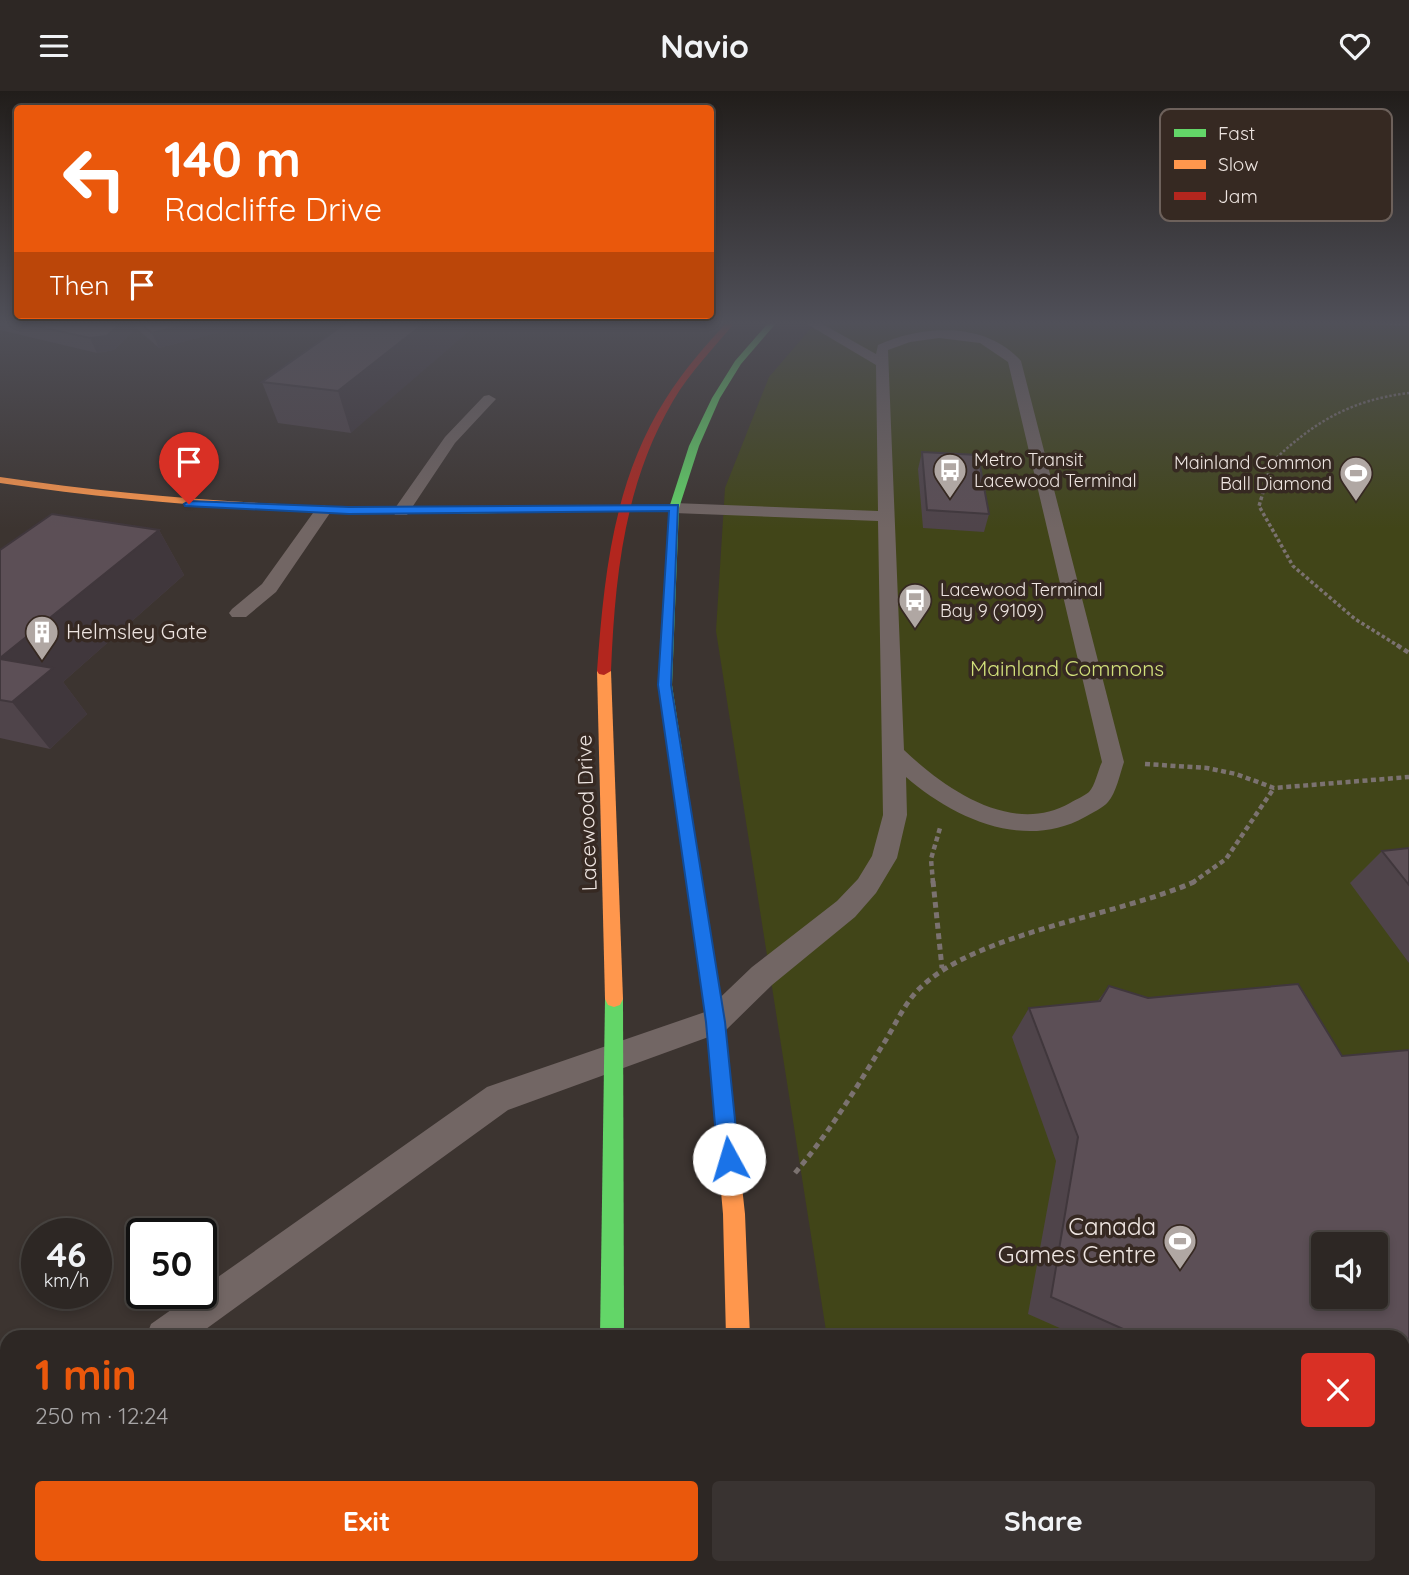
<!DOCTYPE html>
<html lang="en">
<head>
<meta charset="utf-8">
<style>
	:root { --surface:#2d2724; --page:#393331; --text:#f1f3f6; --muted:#a7a5a6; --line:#484441; --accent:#ea580c }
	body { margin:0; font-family:Quicksand,sans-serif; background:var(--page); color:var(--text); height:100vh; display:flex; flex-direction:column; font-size:26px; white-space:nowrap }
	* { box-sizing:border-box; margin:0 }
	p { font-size:23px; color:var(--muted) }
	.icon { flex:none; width:38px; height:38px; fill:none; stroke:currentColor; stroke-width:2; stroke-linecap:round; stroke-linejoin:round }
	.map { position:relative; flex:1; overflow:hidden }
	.details { position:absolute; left:0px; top:1239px; width:1410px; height:245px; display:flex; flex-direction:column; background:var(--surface); border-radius:21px 21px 0 0; box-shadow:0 4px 10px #0003,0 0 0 2px var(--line) }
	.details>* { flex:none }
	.hud { position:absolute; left:14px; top:14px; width:700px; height:214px; border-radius:7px; box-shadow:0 4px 10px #0003,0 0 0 2px var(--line); background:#ea580c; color:#fff; overflow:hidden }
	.tools { position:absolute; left:1311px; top:1141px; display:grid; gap:14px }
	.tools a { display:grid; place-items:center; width:77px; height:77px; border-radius:7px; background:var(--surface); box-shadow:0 4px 10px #0003,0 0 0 2px var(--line); font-size:35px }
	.speed { position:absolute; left:21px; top:1127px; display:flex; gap:14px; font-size:35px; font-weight:700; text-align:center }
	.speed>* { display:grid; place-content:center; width:91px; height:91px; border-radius:50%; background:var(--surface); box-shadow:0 4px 10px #0003,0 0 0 2px var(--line); line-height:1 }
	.speed small { font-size:18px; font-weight:400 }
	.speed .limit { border:4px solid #111; border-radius:10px; background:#fff; color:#111 }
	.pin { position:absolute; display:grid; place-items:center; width:60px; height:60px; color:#fff; margin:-72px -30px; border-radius:50% 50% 50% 0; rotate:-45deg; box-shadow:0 0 7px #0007 }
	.pin .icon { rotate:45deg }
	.me { position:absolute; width:77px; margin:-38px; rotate:354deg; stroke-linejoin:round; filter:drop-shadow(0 0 5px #0008) }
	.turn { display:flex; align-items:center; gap:24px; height:147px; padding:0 35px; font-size:32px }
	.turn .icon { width:91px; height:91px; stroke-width:2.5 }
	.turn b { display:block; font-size:49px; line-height:60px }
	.then { display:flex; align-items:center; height:66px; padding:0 35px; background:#0003; gap:14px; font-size:26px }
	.round { display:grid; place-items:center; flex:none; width:74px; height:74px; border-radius:7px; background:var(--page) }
	.headline { display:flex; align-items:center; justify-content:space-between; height:119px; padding:0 35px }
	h1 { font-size:42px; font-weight:700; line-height:52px; color:var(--accent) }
	.action { display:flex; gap:14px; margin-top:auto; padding:14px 35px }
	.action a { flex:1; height:80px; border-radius:7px; background:var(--accent); color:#fff; font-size:28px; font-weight:700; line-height:80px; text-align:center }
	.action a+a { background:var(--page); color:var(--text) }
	header { display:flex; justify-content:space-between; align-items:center; height:91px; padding:0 35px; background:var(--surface); font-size:32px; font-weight:700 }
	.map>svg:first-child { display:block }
	.green { fill:#414518; fill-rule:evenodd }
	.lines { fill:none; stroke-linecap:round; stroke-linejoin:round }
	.path-far3 { stroke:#7b7270; stroke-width:2.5; stroke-dasharray:2.5 2; stroke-linecap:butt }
	.path-far2 { stroke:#7b7270; stroke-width:3.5; stroke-dasharray:3.5 2.5; stroke-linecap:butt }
	.path-far1 { stroke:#7b7270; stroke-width:4.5; stroke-dasharray:5 3.5; stroke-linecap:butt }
	.path { stroke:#7b7270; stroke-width:5; stroke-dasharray:6 4.5; stroke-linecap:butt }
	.lane { fill:#726664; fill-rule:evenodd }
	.fast { fill:#63d668; fill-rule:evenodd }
	.slow { fill:#ff974d; fill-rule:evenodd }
	.jam { fill:#b3261e; fill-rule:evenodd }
	.wall { fill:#4f444a; fill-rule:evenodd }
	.shaded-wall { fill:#40373c }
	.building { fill:#5c4f56; stroke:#40373c; stroke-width:2; fill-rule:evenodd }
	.route { fill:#1a73e8; stroke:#114b97; stroke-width:2 }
	.labels { text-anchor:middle; stroke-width:7; stroke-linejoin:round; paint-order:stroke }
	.far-poi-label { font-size:18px; fill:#eee5e1; stroke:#362922; text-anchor:start }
	.poi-label { font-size:21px; fill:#eee5e1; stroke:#362922; text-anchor:start }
	.park-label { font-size:21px; fill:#d2e17b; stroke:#362922 }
	.street-label { font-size:21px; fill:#eee5e1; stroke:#362922 }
	.near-poi-label { font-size:24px; fill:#eee5e1; stroke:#362922; text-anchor:end }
	.key { fill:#362922; stroke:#6d615b; stroke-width:2 }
	.key-label { font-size:19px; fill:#eee5e1 }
</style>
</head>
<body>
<header><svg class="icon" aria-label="menu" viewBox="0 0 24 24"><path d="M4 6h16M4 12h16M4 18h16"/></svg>Navio<svg class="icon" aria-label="heart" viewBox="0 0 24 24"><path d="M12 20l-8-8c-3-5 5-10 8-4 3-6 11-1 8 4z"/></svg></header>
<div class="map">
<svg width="1409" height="1484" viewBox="0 0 1409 1484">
	<rect width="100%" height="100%" fill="#3c3430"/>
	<!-- green -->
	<path class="green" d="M817 230H1409V1484H856L855 1477H1404V1246H827L716 540 725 397 769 286ZM1323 1153H1376V1206H1323Z"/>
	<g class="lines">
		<!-- path-far3 -->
		<g class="path-far3">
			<path d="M1336 230 1409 234"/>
			<path d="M1270 373C1312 332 1350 309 1409 302"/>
		</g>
		<!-- path-far2 -->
		<path class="path-far2" d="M1272 371 1259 415 1293 475 1355 528 1400 556"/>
		<!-- path-far1 -->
		<g class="path-far1">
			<path d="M1397 554 1409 562"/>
			<path d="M1145 673 1207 677 1236 683 1274 697 1409 686"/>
			<path d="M933 792 931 768 940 737"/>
			<path d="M1192 792 1226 768 1274 697"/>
		</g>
		<!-- path -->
		<g class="path">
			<path d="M933 790 942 877"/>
			<path d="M795 1082C829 1042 855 999 882 955 894 937 904 912 920 897 977 841 1119 825 1196 790"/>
		</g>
		<!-- lane -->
		<g class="lane">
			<path d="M802 230H817L876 263 878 254C922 234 986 230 1021 270L1124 671C1120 683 1116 702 1108 711 1103 717 1092 722 1085 726 1024 760 953 727 906 686L907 724 897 767 876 802 855 826 772 894 725 940 508 1019 195 1246H146L151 1233 195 1202H201V1198L487 996 705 921 752 876 837 810 858 788 872 765 883 724 878 430 674 422 666 417 674 412 878 420 876 274ZM939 247 980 252 1008 271 1102 671C1098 679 1095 695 1089 701 1084 705 1075 709 1070 712 1012 745 945 698 904 659L888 259 910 251Z"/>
			<path d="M489 304 496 308 455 352 407 424H395L393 420 445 346 484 305Z"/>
			<path d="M324 414 332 419 276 501 246 526H232L229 522 232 518 262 493 318 415Z"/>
		</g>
		<!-- fast -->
		<g class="fast">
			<path d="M770 230H778L741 273 720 307 699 355 679 417 672 594 686 685 679 690 672 685 658 594 669 417 689 355 712 307 735 270Z"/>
			<path d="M647 414 652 417 651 419 448 423 443 420 448 417Z"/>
			<path d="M614 900 620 902 623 908 624 1246H600L605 908 608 902Z"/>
			<rect x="596" y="1477" width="28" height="7"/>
		</g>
		<!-- slow -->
		<g class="slow">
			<path d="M0 386C149 408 298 417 448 417L453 420 448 423C298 423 149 414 0 392Z"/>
			<path d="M604 576 611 580 623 908 620 914 614 916 608 914 605 908 597 580Z"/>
			<path d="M679 680 686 685 724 931 745 1123 750 1246H726L723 1123 706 931 672 685Z"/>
			<rect x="731" y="1477" width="28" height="7"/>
		</g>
		<!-- jam -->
		<path class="jam" d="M728 230H736C714 257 690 281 673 310 624 393 615 486 611 580L604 584 599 583 597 580C604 486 613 391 665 309 683 280 705 255 728 230Z"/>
	</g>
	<!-- wall -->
	<g class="wall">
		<path d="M0 230H262L159 257 136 237 114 259 97 262 0 239Z"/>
		<path d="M349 230 351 342 278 332 262 291Z"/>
		<path d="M922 361 989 423 984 441 923 437 918 378Z"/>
		<path d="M159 439 184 484 63 591 87 623 50 658 0 647V459Z"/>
		<path d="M1409 757V872L1350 792 1382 760Z"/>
		<path d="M1298 893 1342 965 1409 959V1484H1200L1197 1477H1404V1246H1080L1028 1223 1056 1070 1012 946 1029 917 1097 911 1109 895 1148 907ZM1323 1153H1376V1206H1323Z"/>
	</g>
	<!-- shaded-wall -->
	<g class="shaded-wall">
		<path d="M122 230H132L136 237 114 259 97 262 90 247Z"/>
		<path d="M201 230H262L159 257 152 242Z"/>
		<path d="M427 230H481L351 342 338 300Z"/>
		<path d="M159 439 184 484 63 591 87 623 50 658 12 611 0 567Z"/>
	</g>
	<!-- building -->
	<g class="building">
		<path d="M13 230H122L107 245 90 247Z"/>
		<path d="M137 230H201L152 242Z"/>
		<path d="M349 230H427L338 300 262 291Z"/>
		<path d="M922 361 978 364 989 423 927 419Z"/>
		<path d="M52 423 159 439 0 567V459Z"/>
		<path d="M0 568 53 577 12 611 0 609Z"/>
		<path d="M1409 757V794L1382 760Z"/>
		<path d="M1298 893 1342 965 1409 959V1484H1241L1238 1477H1404V1246H1141L1051 1206 1078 1046 1029 917 1100 910 1109 895 1148 907ZM1323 1153H1376V1206H1323Z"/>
	</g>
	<!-- sky -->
	<linearGradient id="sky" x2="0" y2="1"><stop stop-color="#211d1a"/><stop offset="0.53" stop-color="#505059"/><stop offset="1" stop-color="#505059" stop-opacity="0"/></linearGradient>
	<rect width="1409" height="438" fill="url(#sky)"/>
	<!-- route -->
	<path class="route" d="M189 410 349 416 678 414 671 594 725 931 739 1068 736 1076 729 1079 721 1076 718 1068 706 931 658 594 669 420 349 423 185 415 184 413Z"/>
	<!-- icons -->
	<defs>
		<symbol id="bus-pin" viewBox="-11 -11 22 30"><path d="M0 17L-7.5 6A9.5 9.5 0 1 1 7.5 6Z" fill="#b0a7a3" stroke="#362922"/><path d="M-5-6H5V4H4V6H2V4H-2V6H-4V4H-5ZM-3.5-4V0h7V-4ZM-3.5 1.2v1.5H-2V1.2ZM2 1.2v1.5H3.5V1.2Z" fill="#fff"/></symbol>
		<symbol id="stadium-pin" viewBox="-11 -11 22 30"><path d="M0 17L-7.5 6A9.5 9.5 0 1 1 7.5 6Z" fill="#b0a7a3" stroke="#362922"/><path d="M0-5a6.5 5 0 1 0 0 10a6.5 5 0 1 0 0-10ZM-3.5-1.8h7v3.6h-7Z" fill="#fff"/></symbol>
		<symbol id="building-pin" viewBox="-11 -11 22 30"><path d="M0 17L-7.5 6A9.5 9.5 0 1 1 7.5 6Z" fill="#b0a7a3" stroke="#362922"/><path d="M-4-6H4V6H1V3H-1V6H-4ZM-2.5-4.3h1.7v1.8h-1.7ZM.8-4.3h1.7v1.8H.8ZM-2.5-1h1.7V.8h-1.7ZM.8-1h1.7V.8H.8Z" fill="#fff"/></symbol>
	</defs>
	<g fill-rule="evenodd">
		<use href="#bus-pin" x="931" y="360" width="38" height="52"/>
		<use href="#stadium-pin" x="1337" y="363" width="38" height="52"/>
		<use href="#bus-pin" x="896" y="490" width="38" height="52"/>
		<use href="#building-pin" x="23" y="522" width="38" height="52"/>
		<use href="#stadium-pin" x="1161" y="1131" width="38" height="52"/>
	</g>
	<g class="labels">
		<!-- far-poi labels -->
		<g class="far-poi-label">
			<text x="974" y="375">Metro Transit<tspan x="974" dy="21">Lacewood Terminal</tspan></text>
			<text x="1332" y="378" text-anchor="end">Mainland Common<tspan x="1332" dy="21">Ball Diamond</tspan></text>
			<text x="940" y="505">Lacewood Terminal<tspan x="940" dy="21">Bay 9 (9109)</tspan></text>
		</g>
		<!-- poi labels -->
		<g class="poi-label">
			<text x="66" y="548">Helmsley Gate</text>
		</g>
		<!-- park labels -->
		<g class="park-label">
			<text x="1067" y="585">Mainland Commons</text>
		</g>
		<!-- street labels -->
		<g class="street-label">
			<text transform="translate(587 722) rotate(-92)" y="7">Lacewood Drive</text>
		</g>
		<!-- near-poi labels -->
		<g class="near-poi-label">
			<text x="1156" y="1144">Canada<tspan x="1156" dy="28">Games Centre</tspan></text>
		</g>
	</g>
	<!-- legend -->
	<rect x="1160" y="18" width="232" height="112" rx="10" class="key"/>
	<rect x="1174" y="38" width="32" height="8" fill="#63d668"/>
	<rect x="1174" y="69" width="32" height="9" fill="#ff974d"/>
	<rect x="1174" y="101" width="32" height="8" fill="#b3261e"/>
	<g class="key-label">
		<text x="1218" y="49">Fast</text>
		<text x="1218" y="80">Slow</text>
		<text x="1218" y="112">Jam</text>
	</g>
</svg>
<div class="tools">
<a><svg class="icon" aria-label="sound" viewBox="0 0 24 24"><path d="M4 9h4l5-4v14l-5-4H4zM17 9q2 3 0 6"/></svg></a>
</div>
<div class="speed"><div>46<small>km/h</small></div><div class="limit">50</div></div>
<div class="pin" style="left:189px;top:413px;background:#d93025"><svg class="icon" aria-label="arrive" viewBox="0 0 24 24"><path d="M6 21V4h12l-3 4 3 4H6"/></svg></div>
<svg class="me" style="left:729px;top:1068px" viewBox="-20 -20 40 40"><circle r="19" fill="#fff"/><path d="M0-13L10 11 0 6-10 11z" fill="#1a73e8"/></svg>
<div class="hud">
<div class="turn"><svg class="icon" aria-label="left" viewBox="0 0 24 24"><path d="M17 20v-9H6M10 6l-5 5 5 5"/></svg><div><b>140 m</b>Radcliffe Drive</div></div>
<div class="then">Then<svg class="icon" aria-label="arrive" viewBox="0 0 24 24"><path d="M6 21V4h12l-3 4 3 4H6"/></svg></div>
</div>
<section class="details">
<div class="headline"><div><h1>1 min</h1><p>250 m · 12:24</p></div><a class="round" style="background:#d93025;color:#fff"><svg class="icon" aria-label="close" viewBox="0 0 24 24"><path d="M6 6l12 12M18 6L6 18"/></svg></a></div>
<div class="action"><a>Exit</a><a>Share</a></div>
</section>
</div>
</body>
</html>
